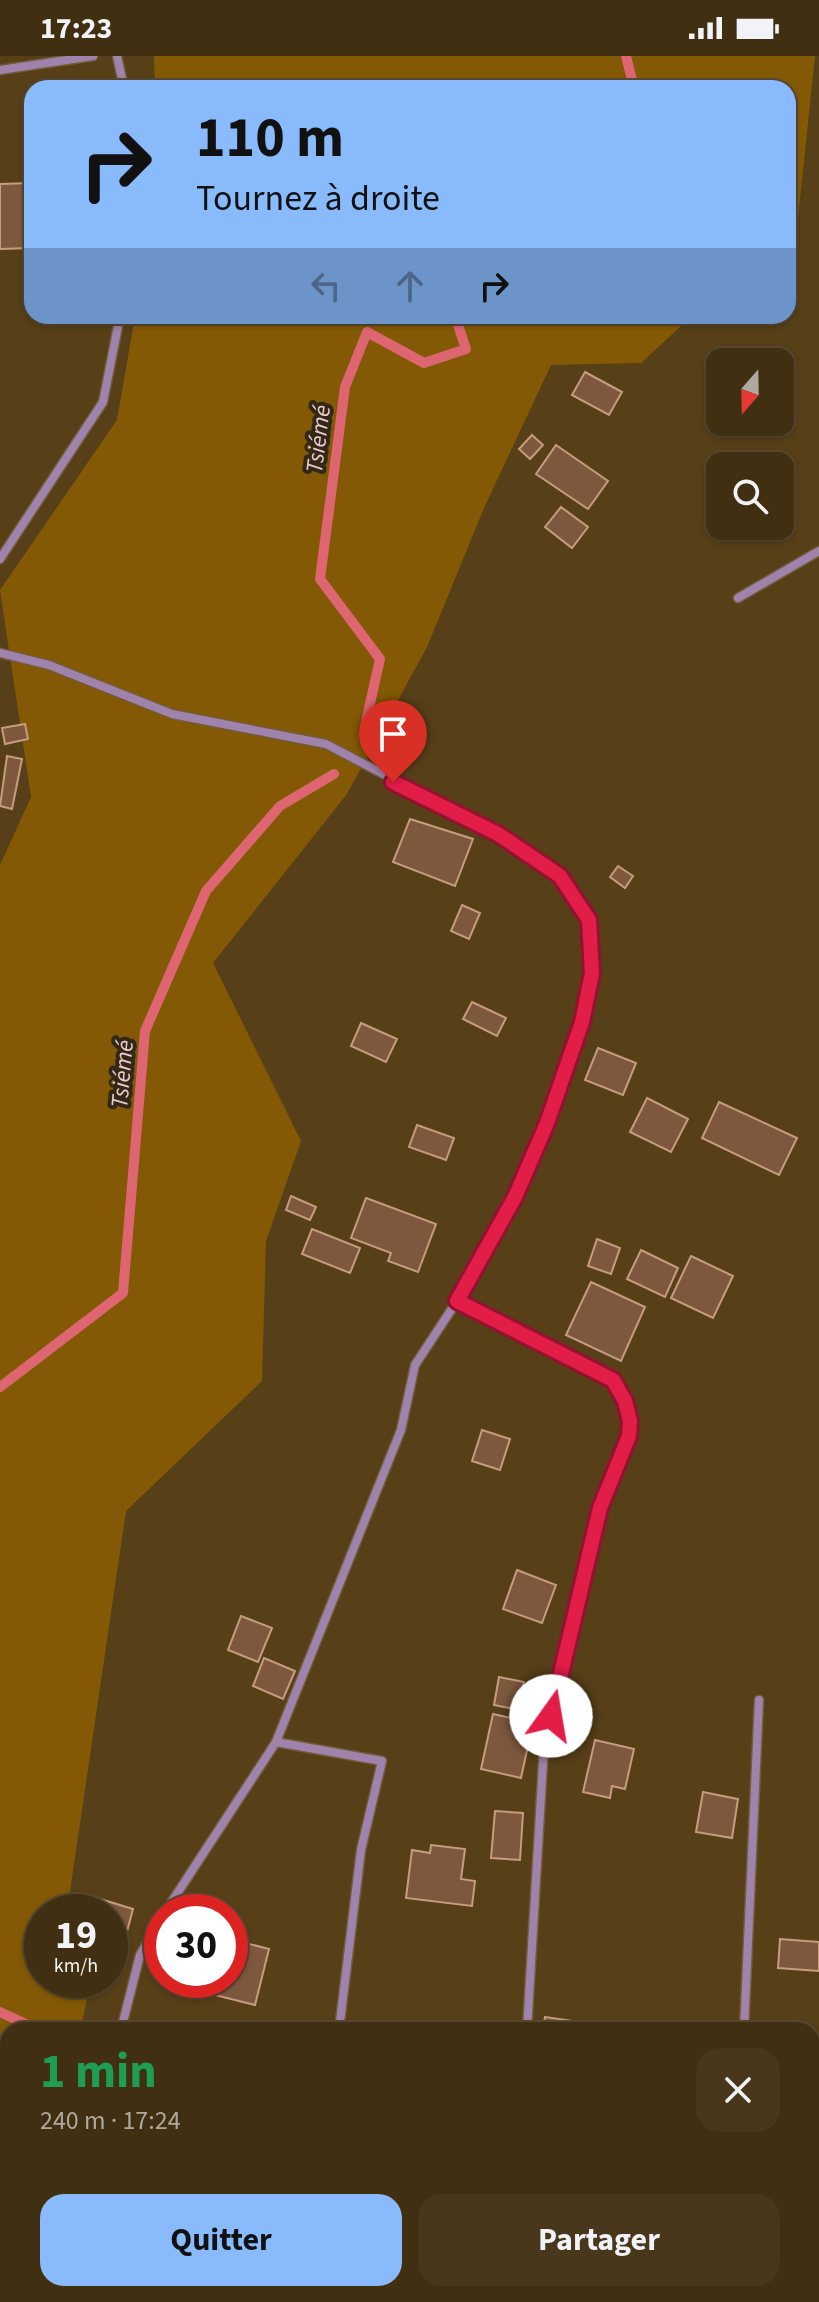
<!DOCTYPE html>
<html lang="fr">
<head>
<meta charset="utf-8">
<style>
	:root { --surface:#412f12; --page:#48371b; --text:#f1f3f6; --muted:#aea99f; --line:#5a4a32; --accent:#89bafc }
	body { margin:0; font-family:"Source Sans 3",sans-serif; background:var(--page); color:var(--text); height:100vh; display:flex; flex-direction:column; font-size:30px; white-space:nowrap }
	* { box-sizing:border-box; margin:0 }
	p { font-size:26px; color:var(--muted) }
	.icon { flex:none; width:44px; height:44px; fill:none; stroke:currentColor; stroke-width:2; stroke-linecap:round; stroke-linejoin:round }
	.map { position:relative; flex:1; overflow:hidden }
	.details { position:absolute; left:0px; top:1966px; width:820px; height:280px; display:flex; flex-direction:column; background:var(--surface); border-radius:24px 24px 0 0; box-shadow:0 2px 6px #0004,0 0 0 2px var(--line) }
	.details>* { flex:none }
	.banner { position:absolute; left:24px; top:24px; width:772px; height:244px; border-radius:24px; box-shadow:0 2px 6px #0004,0 0 0 2px var(--line); background:#89bafc; color:#111; overflow:hidden }
	.needle { width:52px; rotate:200deg }
	.controls { position:absolute; left:706px; top:292px; display:grid; gap:16px }
	.controls a { display:grid; place-items:center; width:88px; height:88px; border-radius:16px; background:var(--surface); box-shadow:0 2px 6px #0004,0 0 0 2px var(--line); font-size:40px }
	.speed { position:absolute; left:24px; top:1838px; display:flex; gap:16px; font-size:40px; font-weight:700; text-align:center }
	.speed>* { display:grid; place-content:center; width:104px; height:104px; border-radius:50%; background:var(--surface); box-shadow:0 2px 6px #0004,0 0 0 2px var(--line); line-height:1 }
	.speed small { font-size:20px; font-weight:400 }
	.speed .limit { border:12px solid #d22; background:#fff; color:#111 }
	.pin { position:absolute; display:grid; place-items:center; width:68px; height:68px; color:#fff; margin:-82px -34px; border-radius:50% 50% 50% 0; rotate:-45deg; box-shadow:0 0 8px #0007 }
	.pin .icon { rotate:45deg }
	.me { position:absolute; width:88px; margin:-44px; rotate:13deg; stroke-linejoin:round; filter:drop-shadow(0 0 6px #0008) }
	.turn { display:flex; align-items:center; gap:28px; height:168px; padding:0 40px; font-size:36px }
	.turn .icon { width:104px; height:104px; stroke-width:2.5 }
	.turn b { display:block; font-size:56px; line-height:68px }
	.lanes { display:flex; align-items:center; height:76px; padding:0 40px; background:#0003; justify-content:center; gap:40px; direction:ltr }
	.lanes .off { opacity:.35 }
	.round { display:grid; place-items:center; flex:none; width:84px; height:84px; border-radius:24px; background:var(--page) }
	.summary { display:flex; align-items:center; justify-content:space-between; height:136px; padding:0 40px }
	h1 { font-size:48px; font-weight:700; line-height:60px; color:#1e9e55 }
	.primary-button { display:flex; gap:16px; margin-top:auto; padding:16px 40px }
	.primary-button a { flex:1; height:92px; border-radius:24px; background:var(--accent); color:#111; font-size:32px; font-weight:700; line-height:92px; text-align:center }
	.primary-button a+a { background:var(--page); color:var(--text) }
	.status { display:flex; justify-content:space-between; align-items:center; height:56px; padding:0 40px; background:var(--surface); direction:ltr }
	.status svg { height:22px; fill:currentColor }
	.map>svg:first-child { display:block }
	.green { fill:#835905 }
	.lines { fill:none; stroke-linecap:round; stroke-linejoin:round }
	.stream { stroke:#dd6671; stroke-width:10 }
	.building { fill:#7d583d; stroke:#c69c80; stroke-width:2 }
	.street-casing { stroke:#725c39; stroke-width:11 }
	.street { stroke:#a083ac; stroke-width:8 }
	.route-casing { stroke:#92132f; stroke-width:20 }
	.route { stroke:#e11d48; stroke-width:14 }
	.labels { text-anchor:middle; stroke-width:8; stroke-linejoin:round; paint-order:stroke }
	.water-label { font-size:24px; font-style:italic; fill:#eccccc; stroke:#332818 }
</style>
</head>
<body>
<div class="status"><b>17:23</b><svg viewBox="0 0 49 12"><path d="M0 12V9h3v3zM5 12V6h3v6zM10 12V3h3v9zM15 12V0h3v12zM26 1h20v11H26zM47 4h2v5h-2z"/></svg></div>
<div class="map">
<svg width="819" height="2246" viewBox="0 0 819 2246">
	<rect width="100%" height="100%" fill="#573f18"/>
	<!-- green -->
	<g class="green">
		<path d="M154 0H815L798 162 788 172V32H155Z"/>
		<path d="M135 260H692L641 307 551 309 484 452 427 591 347 738 213 907 301 1085 266 1185 262 1325 126 1455 67 1856H42V1924H80L88 1935 81 1974H8V2238H32V2246H0V809L31 741 0 534 117 364Z"/>
	</g>
	<g class="lines">
		<!-- stream -->
		<g class="stream">
			<path d="M626 0 634 32"/>
			<path d="M365 670 380 603 320 523 345 331 367 276 424 307 466 293 455 260"/>
			<path d="M0 1331 123 1237 145 975 206 835 280 750 334 718"/>
			<path d="M0 1956 26 1968 27 1974"/>
			<path d="M65 2246 66 2238"/>
		</g>
	</g>
	<!-- building -->
	<g class="building">
		<path d="M31 127 32 192 0 193V128Z"/>
		<path d="M585 316 622 336 609 359 572 339Z"/>
		<path d="M532 379 543 389 530 403 519 393Z"/>
		<path d="M556 389 608 425 588 453 536 418Z"/>
		<path d="M561 451 588 471 572 492 545 471Z"/>
		<path d="M25 668 28 683 5 688 2 672Z"/>
		<path d="M7 700 22 703 12 753 0 750Z"/>
		<path d="M410 763 473 783 455 830 393 806Z"/>
		<path d="M618 810 633 820 625 832 610 821Z"/>
		<path d="M462 849 480 857 469 883 451 875Z"/>
		<path d="M472 946 506 962 497 980 463 963Z"/>
		<path d="M361 967 397 983 386 1006 351 990Z"/>
		<path d="M598 992 636 1007 623 1039 585 1024Z"/>
		<path d="M647 1042 688 1063 671 1096 630 1076Z"/>
		<path d="M719 1046 797 1082 779 1119 702 1082Z"/>
		<path d="M417 1069 454 1082 446 1104 409 1091Z"/>
		<path d="M291 1140 316 1151 310 1164 286 1154Z"/>
		<path d="M366 1142 436 1168 418 1216 388 1205 391 1197 351 1182Z"/>
		<path d="M312 1173 360 1192 350 1217 302 1198Z"/>
		<path d="M597 1183 620 1192 611 1218 588 1210Z"/>
		<path d="M641 1194 678 1212 665 1241 627 1223Z"/>
		<path d="M691 1200 733 1220 713 1262 671 1242Z"/>
		<path d="M591 1226 645 1251 621 1305 566 1279Z"/>
		<path d="M482 1374 510 1383 500 1414 472 1405Z"/>
		<path d="M517 1514 556 1529 542 1567 503 1553Z"/>
		<path d="M241 1560 272 1572 258 1606 228 1594Z"/>
		<path d="M264 1602 295 1615 283 1643 253 1630Z"/>
		<path d="M499 1621 524 1626 519 1654 494 1649Z"/>
		<path d="M493 1658 533 1667 521 1722 481 1713Z"/>
		<path d="M595 1684 634 1693 625 1733 612 1730 610 1742 583 1736Z"/>
		<path d="M703 1736 738 1743 732 1782 696 1776Z"/>
		<path d="M495 1755 523 1757 520 1804 491 1802Z"/>
		<path d="M431 1789 465 1793 461 1823 475 1825 472 1850 406 1842 412 1794 430 1797Z"/>
		<path d="M97 1842 133 1853 125 1883 110 1878V1856H94Z"/>
		<path d="M230 1883 269 1893 255 1949 199 1935 201 1924H230Z"/>
		<path d="M780 1883 819 1886V1915L778 1912Z"/>
		<path d="M545 1961 600 1969 599 1974H543Z"/>
		<path d="M654 2238 655 2246H597V2242Z"/>
		<path d="M666 2238H743V2246H665Z"/>
	</g>
	<g class="lines">
		<defs>
			<g id="street">
				<path d="M117 0 124 32"/>
				<path d="M0 14 93 0"/>
				<path d="M0 503 103 346 120 260"/>
				<path d="M738 542 819 495"/>
				<path d="M0 597 49 609 172 658 326 688 498 778 560 820 589 864 592 917 582 966 547 1067 515 1141 457 1245 415 1309 401 1374 276 1686 165 1856"/>
				<path d="M457 1245 613 1324 625 1345 630 1365 629 1380 600 1452 544 1690 527 1974"/>
				<path d="M276 1686 382 1705 361 1794 339 1974"/>
				<path d="M121 1974 140 1899 162 1861"/>
				<path d="M744 1974 759 1644"/>
				<path d="M120 2238V2246"/>
				<path d="M537 2238 538 2246"/>
				<path d="M763 2238V2246"/>
				<path d="M316 2246V2238"/>
			</g>
		</defs>
		<!-- street casing -->
		<use href="#street" class="street-casing"/>
		<!-- street -->
		<use href="#street" class="street"/>
	</g>
	<g class="lines">
		<defs>
			<path id="route" d="M393 726 498 778 560 820 589 864 592 917 582 966 547 1067 515 1141 457 1245 613 1324 625 1345 630 1365 629 1380 600 1452 551 1660"/>
		</defs>
		<!-- route casing -->
		<use href="#route" class="route-casing"/>
		<!-- route -->
		<use href="#route" class="route"/>
	</g>
	<g class="labels">
		<!-- water labels -->
		<g class="water-label">
			<text transform="translate(318 383) rotate(-83)" y="8">Tsiémé</text>
			<text transform="translate(122 1018) rotate(-85)" y="8">Tsiémé</text>
		</g>
	</g>
</svg>
<div class="controls">
<a><svg class="needle" viewBox="-14 -14 28 28"><path d="M0-13l5 13h-10z" fill="#e53935"/><path d="M0 13l5-13h-10z" fill="#aea99f"/></svg></a>
<a><svg class="icon" aria-label="search" viewBox="0 0 24 24"><circle cx="10" cy="10" r="6"/><path d="M15 15l6 6"/></svg></a>
</div>
<div class="speed"><div>19<small>km/h</small></div><div class="limit">30</div></div>
<div class="pin" style="left:393px;top:726px;background:#d93025"><svg class="icon" aria-label="arrive" viewBox="0 0 24 24"><path d="M6 21V4h12l-3 4 3 4H6"/></svg></div>
<svg class="me" style="left:551px;top:1660px" viewBox="-20 -20 40 40"><circle r="19" fill="#fff"/><path d="M0-13L10 11 0 6-10 11z" fill="#e11d48"/></svg>
<div class="banner">
<div class="turn"><svg class="icon" aria-label="right" viewBox="0 0 24 24"><path d="M7 20v-9h11M14 6l5 5-5 5"/></svg><div><b>110 m</b>Tournez à droite</div></div>
<div class="lanes"><svg class="icon off" aria-label="left" viewBox="0 0 24 24"><path d="M17 20v-9H6M10 6l-5 5 5 5"/></svg><svg class="icon off" aria-label="ahead" viewBox="0 0 24 24"><path d="M12 20V5M6 11l6-6 6 6"/></svg><svg class="icon" aria-label="right" viewBox="0 0 24 24"><path d="M7 20v-9h11M14 6l5 5-5 5"/></svg></div>
</div>
<section class="details">
<div class="summary"><div><h1>1 min</h1><p>240 m · 17:24</p></div><a class="round"><svg class="icon" aria-label="close" viewBox="0 0 24 24"><path d="M6 6l12 12M18 6L6 18"/></svg></a></div>
<div class="primary-button"><a>Quitter</a><a>Partager</a></div>
</section>
</div>
</body>
</html>
